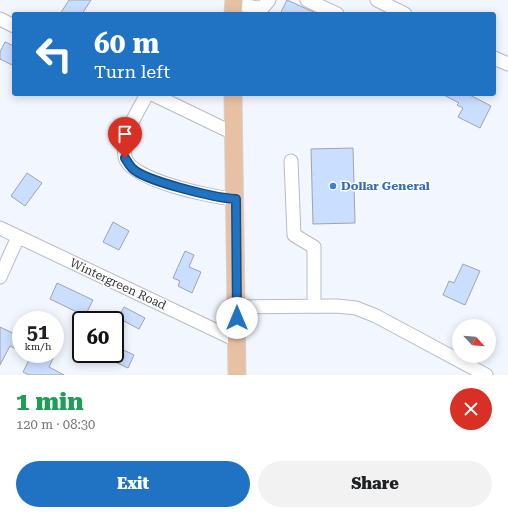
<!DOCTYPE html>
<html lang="en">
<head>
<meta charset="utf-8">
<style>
	:root { --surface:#fff; --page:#f2f2f2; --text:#202124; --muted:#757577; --accent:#2073c2 }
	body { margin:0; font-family:"Roboto Serif",serif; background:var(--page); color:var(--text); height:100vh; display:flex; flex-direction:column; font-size:15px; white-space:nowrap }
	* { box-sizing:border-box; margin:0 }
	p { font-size:13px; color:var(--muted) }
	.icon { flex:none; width:22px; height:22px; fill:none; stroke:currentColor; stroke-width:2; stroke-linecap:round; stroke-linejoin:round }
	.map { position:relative; height:375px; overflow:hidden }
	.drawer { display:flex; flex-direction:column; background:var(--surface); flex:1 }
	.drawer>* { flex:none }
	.top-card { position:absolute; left:12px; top:12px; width:484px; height:84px; border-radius:4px; box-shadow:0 2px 10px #0003; background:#2073c2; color:#fff; overflow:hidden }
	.needle { width:26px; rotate:116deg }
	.tools { position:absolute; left:452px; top:319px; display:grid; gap:8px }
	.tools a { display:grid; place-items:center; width:44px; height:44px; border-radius:50%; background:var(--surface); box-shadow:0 2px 10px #0003; font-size:20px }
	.speed { position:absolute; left:12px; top:311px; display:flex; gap:8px; font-size:20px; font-weight:700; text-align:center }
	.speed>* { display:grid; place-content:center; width:52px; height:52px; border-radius:50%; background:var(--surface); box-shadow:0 2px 10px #0003; line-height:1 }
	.speed small { font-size:10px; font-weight:400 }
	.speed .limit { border:2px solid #111; border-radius:6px; background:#fff; color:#111 }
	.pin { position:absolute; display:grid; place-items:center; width:34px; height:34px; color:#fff; margin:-41px -17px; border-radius:50% 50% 50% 0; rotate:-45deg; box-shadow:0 0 4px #0007 }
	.pin .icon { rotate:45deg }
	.me { position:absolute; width:44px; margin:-22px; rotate:0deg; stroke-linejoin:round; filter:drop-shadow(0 0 3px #0008) }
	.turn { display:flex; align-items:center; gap:14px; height:84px; padding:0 16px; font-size:18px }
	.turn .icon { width:52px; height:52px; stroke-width:2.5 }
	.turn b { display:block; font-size:28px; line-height:34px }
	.round { display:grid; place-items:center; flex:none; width:42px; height:42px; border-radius:21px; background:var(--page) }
	.head { display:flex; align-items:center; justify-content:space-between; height:68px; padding:0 16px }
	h1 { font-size:24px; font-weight:800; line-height:30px; color:#1e9e55 }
	.button { display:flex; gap:8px; margin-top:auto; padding:8px 16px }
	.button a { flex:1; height:46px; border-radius:24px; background:var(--accent); color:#fff; font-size:16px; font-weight:800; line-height:46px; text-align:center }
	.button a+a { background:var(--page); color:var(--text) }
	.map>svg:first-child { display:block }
	.building { fill:#cadeff; stroke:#9ea4ad }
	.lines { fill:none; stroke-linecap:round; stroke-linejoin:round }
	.minor-casing { stroke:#b6bbc5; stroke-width:15 }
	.major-casing { stroke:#d2d2d3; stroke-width:19 }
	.minor { stroke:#fff; stroke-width:13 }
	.major { stroke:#e8c1a4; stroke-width:17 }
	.route-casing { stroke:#154b7e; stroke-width:10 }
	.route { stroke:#2073c2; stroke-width:7 }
	.shop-dot { fill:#3f7fe0; stroke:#fff; stroke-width:1.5 }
	.labels { text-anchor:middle; stroke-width:3; stroke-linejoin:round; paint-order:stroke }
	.shop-label { font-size:12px; font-weight:bold; fill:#366cbe; stroke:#fff; text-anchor:start }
	.street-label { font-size:12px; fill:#313337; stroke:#fff }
</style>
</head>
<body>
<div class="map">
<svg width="508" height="375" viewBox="0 0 508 375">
	<rect width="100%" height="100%" fill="#f2f6fe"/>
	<!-- building -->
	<g class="building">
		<path d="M69 0H91L82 14H60Z"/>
		<path d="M287 0 318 14H280Z"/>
		<path d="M5 42 14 46V66L0 59V52Z"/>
		<path d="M442 94H468L491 106 480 128 458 117 463 108 457 105 459 103Z"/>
		<path d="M353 148 355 223 313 224 311 149Z"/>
		<path d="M27 173 42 183 25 206 11 196Z"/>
		<path d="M113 222 129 231 119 250 103 242Z"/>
		<path d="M185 251 194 255 189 267 201 272 192 293 178 286 180 281 173 278Z"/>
		<path d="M463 264 480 271 465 305 443 295 449 281 454 283Z"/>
		<path d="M57 283 93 300 85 316 50 299Z"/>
		<path d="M124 307 145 318 139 329 118 318Z"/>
		<path d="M0 327 21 337 16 349 10 346 0 365Z"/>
		<path d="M117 347 134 355 128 368 111 360Z"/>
		<path d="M32 354 41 358 43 354H55L49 367 64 375H29L23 372Z"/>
	</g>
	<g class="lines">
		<defs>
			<g id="minor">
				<path d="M307 0 337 14"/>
				<path d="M377 0 405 14"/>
				<path d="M234 3 257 8 263 7 269 0"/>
				<path d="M0 19 14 26"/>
				<path d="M494 58 508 64"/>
				<path d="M147 94C138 112 121 135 125 157 129 180 214 198 236 199"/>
				<path d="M152 94 235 134"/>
				<path d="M291 161 294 235 314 247V306"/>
				<path d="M0 228 236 340"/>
				<path d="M0 277 18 237"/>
				<path d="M237 307 337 306 356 308 376 316 486 375"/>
			</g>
			<g id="major">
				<path d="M233 14 234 0"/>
				<path d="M233 94 237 375"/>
			</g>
		</defs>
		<!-- minor casing -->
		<use href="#minor" class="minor-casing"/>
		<!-- major casing -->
		<use href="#major" class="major-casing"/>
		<!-- minor -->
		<use href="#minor" class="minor"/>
		<!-- major -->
		<use href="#major" class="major"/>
	</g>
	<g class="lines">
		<defs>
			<path id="route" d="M125 158C127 161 129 165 132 168 144 181 216 198 236 199L237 318"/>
		</defs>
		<!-- route casing -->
		<use href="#route" class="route-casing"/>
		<!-- route -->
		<use href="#route" class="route"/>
	</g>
	<!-- markers -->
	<circle class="shop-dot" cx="333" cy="186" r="4"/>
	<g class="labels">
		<!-- shop labels -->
		<g class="shop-label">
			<text x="341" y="190">Dollar General</text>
		</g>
		<!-- street labels -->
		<g class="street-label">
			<text transform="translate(118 284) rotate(25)" y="4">Wintergreen Road</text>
		</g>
	</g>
</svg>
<div class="tools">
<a><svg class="needle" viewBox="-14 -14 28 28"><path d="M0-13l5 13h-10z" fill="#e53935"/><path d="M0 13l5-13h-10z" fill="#757577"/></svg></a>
</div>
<div class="speed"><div>51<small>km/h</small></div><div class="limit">60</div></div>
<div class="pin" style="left:125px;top:158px;background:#d93025"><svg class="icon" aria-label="arrive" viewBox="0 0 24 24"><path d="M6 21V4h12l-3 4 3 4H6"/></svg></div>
<svg class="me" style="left:237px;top:318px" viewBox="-20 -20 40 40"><circle r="19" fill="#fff"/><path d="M0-13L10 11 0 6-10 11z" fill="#2073c2"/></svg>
<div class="top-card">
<div class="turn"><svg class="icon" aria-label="left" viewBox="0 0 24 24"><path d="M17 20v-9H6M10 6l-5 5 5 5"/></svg><div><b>60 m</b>Turn left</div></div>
</div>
</div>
<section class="drawer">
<div class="head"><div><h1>1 min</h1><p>120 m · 08:30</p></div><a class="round" style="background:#d93025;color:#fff"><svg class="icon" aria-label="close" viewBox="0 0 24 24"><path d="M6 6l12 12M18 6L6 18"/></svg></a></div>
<div class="button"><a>Exit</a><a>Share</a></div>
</section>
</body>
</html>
